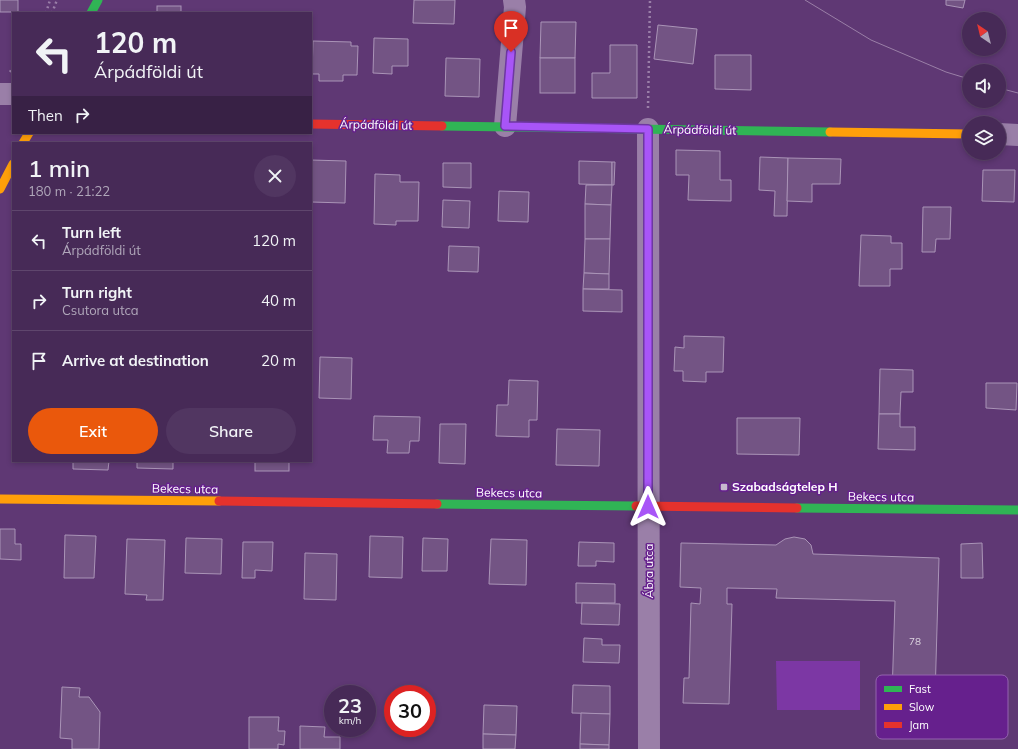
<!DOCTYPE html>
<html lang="en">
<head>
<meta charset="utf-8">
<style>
	:root { --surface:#472a57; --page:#513661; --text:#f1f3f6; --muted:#b0a7ba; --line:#5f466d; --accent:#ea580c }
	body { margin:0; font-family:Mulish,sans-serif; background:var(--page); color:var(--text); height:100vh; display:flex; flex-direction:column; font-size:15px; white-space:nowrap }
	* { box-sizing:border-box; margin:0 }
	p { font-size:13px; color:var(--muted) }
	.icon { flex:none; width:22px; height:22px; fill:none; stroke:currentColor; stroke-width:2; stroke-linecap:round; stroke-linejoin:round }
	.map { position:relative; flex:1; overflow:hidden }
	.side { position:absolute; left:12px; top:142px; width:300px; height:320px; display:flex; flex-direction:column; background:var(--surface); border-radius:0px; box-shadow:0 2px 6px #0003,0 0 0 1px var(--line) }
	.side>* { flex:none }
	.hud { position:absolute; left:12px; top:12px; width:300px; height:122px; border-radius:0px; box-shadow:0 2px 6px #0003,0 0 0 1px var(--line); background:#472a57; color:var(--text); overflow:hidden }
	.needle { width:26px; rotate:325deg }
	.tools { position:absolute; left:962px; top:12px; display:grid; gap:8px }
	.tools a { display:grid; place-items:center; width:44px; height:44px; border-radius:50%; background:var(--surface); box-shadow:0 2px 6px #0003,0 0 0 1px var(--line); font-size:20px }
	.speed { position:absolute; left:324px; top:685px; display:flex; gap:8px; font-size:20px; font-weight:700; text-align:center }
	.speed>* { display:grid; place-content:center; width:52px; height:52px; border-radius:50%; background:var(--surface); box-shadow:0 2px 6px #0003,0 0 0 1px var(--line); line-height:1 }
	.speed small { font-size:10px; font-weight:400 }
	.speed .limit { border:6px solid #d22; background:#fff; color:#111 }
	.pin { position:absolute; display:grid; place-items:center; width:34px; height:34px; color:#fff; margin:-41px -17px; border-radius:50% 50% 50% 0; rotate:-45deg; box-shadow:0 0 4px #0007 }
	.pin .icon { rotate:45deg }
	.me { position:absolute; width:44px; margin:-22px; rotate:0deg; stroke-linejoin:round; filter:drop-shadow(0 0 3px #0008) }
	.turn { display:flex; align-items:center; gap:14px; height:84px; padding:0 16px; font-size:18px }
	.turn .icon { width:52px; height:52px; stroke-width:2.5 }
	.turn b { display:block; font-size:28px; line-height:34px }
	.then { display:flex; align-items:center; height:38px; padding:0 16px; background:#0003; gap:8px; font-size:15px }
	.round { display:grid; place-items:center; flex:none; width:42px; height:42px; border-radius:21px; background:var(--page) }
	.summary { display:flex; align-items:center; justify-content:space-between; height:68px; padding:0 16px }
	h1 { font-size:24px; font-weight:600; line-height:30px }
	.button { display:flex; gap:8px; margin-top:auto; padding:8px 16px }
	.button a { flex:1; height:46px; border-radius:24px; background:var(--accent); color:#fff; font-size:16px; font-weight:600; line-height:46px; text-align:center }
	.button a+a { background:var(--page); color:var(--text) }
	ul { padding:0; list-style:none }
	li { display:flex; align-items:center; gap:12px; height:60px; padding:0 16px; border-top:1px solid var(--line) }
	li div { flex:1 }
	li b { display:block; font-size:15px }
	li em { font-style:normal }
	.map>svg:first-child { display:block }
	.green { fill:#7c37a4 }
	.building { fill:#735484; stroke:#aa94b7 }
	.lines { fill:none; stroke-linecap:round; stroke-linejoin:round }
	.path { stroke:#9a7fa8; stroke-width:2.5; stroke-dasharray:2 3; stroke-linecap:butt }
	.street { stroke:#9a7fa8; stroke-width:22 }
	.fast { stroke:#30b455; stroke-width:9 }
	.slow { stroke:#ff9f0a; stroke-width:9 }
	.jam { stroke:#e5322d; stroke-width:9 }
	.tram { stroke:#9a7fa7; stroke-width:1 }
	.route-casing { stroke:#6d37a1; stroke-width:10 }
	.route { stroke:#a855f7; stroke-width:7 }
	.poi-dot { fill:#c7b9ce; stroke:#66208d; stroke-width:1.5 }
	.labels { text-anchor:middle; stroke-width:3; stroke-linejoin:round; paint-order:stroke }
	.number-label { font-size:10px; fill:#dcd4e0 }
	.street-label { font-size:12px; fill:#fff; stroke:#66208d }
	.poi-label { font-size:12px; font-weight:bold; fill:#fff; stroke:#66208d; text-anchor:start }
	.key { fill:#66208d; stroke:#9463af; stroke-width:1 }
	.key-label { font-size:11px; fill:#fff }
</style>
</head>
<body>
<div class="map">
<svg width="1018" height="749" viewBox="0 0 1018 749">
	<rect width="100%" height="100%" fill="#5f3874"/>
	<!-- green -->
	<path class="green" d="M776 661H860V710H777Z"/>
	<!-- building -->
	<g class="building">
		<rect x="0" y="0" width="18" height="12"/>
		<path d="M414 0H455L454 24 413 23Z"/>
		<path d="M946 0H965L963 8 946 5Z"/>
		<rect x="157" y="6" width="24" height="7"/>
		<path d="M541 22H576L575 58H540Z"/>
		<path d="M658 25 697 29 693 64 654 59Z"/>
		<path d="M374 38 408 39V66H392V74L373 73Z"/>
		<path d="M313 41 351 42V46H358L357 75H343V81H319V74H312Z"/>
		<path d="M610 45H637V98H592V73H610Z"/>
		<path d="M715 55H751V90L715 89Z"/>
		<path d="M446 58 480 59 479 97 445 96Z"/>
		<rect x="540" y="58" width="35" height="35"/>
		<path d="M676 150 720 151V180H731V201L688 200 689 175H676Z"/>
		<path d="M760 157 788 158 787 216H774L775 191 759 190Z"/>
		<path d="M788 158 841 159 840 184H812V202L787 201Z"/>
		<path d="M311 160 346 161 345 203 311 202Z"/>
		<path d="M579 161 612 162V185L579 184Z"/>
		<path d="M612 162H615L614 185H612Z"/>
		<path d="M443 163H471V188L443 187Z"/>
		<path d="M983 170H1015L1014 202 982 201Z"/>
		<path d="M375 174 400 175V182H419L418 221H396V225L374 224Z"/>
		<path d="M586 185H612L611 205 585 204Z"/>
		<path d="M499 191 529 192 528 222 498 221Z"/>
		<path d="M443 200 470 201 469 228 442 227Z"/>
		<path d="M585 204 611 205 610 239H585Z"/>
		<path d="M923 207H951L950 239H936L935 252H922Z"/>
		<path d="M861 235 891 236V243H902V269H890V286H859Z"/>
		<path d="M585 239H610L609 274 584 273Z"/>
		<path d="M449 246 479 247 478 272 448 271Z"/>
		<path d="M584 273 609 274V289H583Z"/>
		<path d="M583 289 622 290V312L583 311Z"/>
		<path d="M684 336 724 337 723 372H706V382L683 381V371H674L675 347 684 348Z"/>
		<path d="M320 357 352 358 351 399 319 398Z"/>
		<path d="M880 369 913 370V392H901L900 414H879Z"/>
		<path d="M509 380 538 381 537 420H529V437L496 436 497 405H508Z"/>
		<path d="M986 383H1017L1016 410 986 408Z"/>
		<path d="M879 414H900V427H915V450L878 449Z"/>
		<path d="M374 416 420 417 419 441H410L409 453H387L388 440H373Z"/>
		<path d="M737 418H800L799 455 737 454Z"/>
		<path d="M440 424H466L465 464 439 463Z"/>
		<path d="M557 429 600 430 599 466 556 465Z"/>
		<path d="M73 461H109L108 470 73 469Z"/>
		<path d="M137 461H173V469L137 468Z"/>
		<path d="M194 461H233V462Z"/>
		<rect x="255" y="461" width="34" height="10"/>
		<path d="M0 529H15V544H21V560L0 559Z"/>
		<path d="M65 535 96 536 94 578H64Z"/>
		<path d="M370 536 403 537 402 578 369 577Z"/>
		<path d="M794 537 805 539 811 545 813 554 939 558 935 697 892 695 895 601 776 598 777 589 727 588V604H732L729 704 683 703 684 678H689L691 603 700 604 701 588 680 587 681 543 776 545 785 539Z"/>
		<path d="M186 538 222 539 221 574 185 573Z"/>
		<path d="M423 538 448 539 447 571H422Z"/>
		<path d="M127 539 165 540 163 600H146L147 595 125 594Z"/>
		<path d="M491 539 527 540 526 585 489 584Z"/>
		<path d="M243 542H273L272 571 255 570V578H242Z"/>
		<path d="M579 542 614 543V562L596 561V566H578Z"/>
		<path d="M982 543 983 578H961V544Z"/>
		<path d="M305 553 337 554 336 600 304 599Z"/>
		<path d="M576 583 615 584V603H576Z"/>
		<path d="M582 603 620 604 619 625 581 624Z"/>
		<path d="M584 638 602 639V645H620L619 663 583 662Z"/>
		<path d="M573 685 610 686V714L572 713Z"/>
		<path d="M62 687 80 688 79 697H89L100 712 99 749H72V739L60 738Z"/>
		<path d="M484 705 517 706 516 735 483 734Z"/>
		<path d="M581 713 610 714 609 745 580 744Z"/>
		<path d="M249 717H279L278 731H285L284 745 278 744V749H249Z"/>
		<path d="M300 726 325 727 324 737H340V749H300Z"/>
		<path d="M483 734 516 735 515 749H483Z"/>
		<path d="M580 744 609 745V749H580Z"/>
	</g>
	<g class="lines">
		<!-- path -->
		<g class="path">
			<path d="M46 13 50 0"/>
			<path d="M52 13 57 0"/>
			<path d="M10 72 13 67"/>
			<path d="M648 108 650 0"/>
		</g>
		<!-- street -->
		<g class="street">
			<path d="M0 94H13"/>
			<path d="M505 126 515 7 514 0"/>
			<path d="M648 129 649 749"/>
			<path d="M999 134 1018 135"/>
		</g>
		<!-- fast -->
		<g class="fast">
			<path d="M91 13 98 0"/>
			<path d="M442 126 830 132"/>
			<path d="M437 504 636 506"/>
			<path d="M797 508 1018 510"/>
		</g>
		<!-- slow -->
		<g class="slow">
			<path d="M830 132 969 134"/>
			<path d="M23 143 29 133"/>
			<path d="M0 189 13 164"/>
			<path d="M0 499 219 501"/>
		</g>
		<!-- jam -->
		<g class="jam">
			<path d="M311 124 442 126"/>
			<path d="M219 501 437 504"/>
			<path d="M636 506 797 508"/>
		</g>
		<!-- tram -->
		<g class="tram">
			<path d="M805 0 871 40 946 72 969 79"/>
			<path d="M999 88 1018 93"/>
		</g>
	</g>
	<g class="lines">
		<defs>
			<path id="route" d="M511 52 505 126 648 129V507"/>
		</defs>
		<!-- route casing -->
		<use href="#route" class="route-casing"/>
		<!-- route -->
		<use href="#route" class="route"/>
	</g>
	<!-- markers -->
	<rect class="poi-dot" x="720" y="483" width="8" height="8" rx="2"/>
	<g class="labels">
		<!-- number labels -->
		<g class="number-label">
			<text x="915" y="645">78</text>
		</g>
		<!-- street labels -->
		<g class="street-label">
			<text transform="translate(376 125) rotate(1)" y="4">Árpádföldi út</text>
			<text transform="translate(700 130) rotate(1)" y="4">Árpádföldi út</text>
			<text transform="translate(185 489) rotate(1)" y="4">Bekecs utca</text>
			<text transform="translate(509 493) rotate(1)" y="4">Bekecs utca</text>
			<text transform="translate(881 497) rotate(1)" y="4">Bekecs utca</text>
			<text transform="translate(649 571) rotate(-90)" y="4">Ábra utca</text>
		</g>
		<!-- poi labels -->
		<g class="poi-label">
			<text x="732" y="491">Szabadságtelep H</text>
		</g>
	</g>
	<!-- legend -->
	<rect x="876" y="675" width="132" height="64" rx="6" class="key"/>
	<rect x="884" y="686" width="18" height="6" fill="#30b455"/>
	<rect x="884" y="704" width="18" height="6" fill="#ff9f0a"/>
	<rect x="884" y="722" width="18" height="6" fill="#e5322d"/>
	<g class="key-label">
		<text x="909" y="693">Fast</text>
		<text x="909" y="711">Slow</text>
		<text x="909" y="729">Jam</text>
	</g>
</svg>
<div class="tools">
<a><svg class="needle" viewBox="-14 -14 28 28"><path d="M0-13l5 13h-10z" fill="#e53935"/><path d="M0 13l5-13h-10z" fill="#b0a7ba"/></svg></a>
<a><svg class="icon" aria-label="sound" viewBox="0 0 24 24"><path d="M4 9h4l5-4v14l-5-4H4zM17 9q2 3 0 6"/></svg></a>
<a><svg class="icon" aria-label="layers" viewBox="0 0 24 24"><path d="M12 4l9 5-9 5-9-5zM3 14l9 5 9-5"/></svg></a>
</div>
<div class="speed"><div>23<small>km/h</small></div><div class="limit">30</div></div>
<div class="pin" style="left:511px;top:52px;background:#d93025"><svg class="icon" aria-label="arrive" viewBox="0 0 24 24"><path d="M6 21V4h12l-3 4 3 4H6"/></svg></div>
<svg class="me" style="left:648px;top:507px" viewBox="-20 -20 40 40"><path d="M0-17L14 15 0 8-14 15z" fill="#a855f7" stroke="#fff" stroke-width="4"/></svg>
<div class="hud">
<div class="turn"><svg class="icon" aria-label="left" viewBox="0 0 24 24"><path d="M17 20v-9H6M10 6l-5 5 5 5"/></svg><div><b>120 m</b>Árpádföldi út</div></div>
<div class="then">Then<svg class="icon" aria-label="right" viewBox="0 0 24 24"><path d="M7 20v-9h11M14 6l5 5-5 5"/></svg></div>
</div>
<section class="side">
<div class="summary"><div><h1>1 min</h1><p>180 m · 21:22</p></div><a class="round"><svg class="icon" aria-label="close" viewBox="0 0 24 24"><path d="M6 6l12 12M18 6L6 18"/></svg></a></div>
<ul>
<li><svg class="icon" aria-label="left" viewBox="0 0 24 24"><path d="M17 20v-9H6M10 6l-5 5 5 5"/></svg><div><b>Turn left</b><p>Árpádföldi út</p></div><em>120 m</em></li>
<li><svg class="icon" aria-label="right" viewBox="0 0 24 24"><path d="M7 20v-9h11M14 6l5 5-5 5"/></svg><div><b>Turn right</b><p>Csutora utca</p></div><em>40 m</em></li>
<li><svg class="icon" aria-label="arrive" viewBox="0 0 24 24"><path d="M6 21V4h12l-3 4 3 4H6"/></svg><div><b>Arrive at destination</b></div><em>20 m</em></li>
</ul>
<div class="button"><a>Exit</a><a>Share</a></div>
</section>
</div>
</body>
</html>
